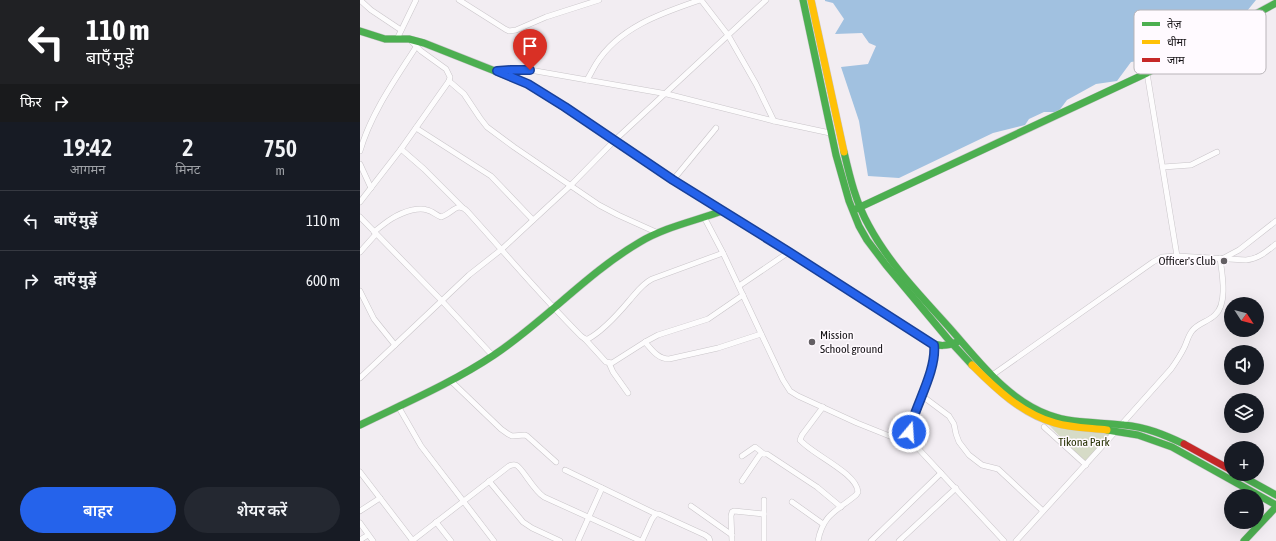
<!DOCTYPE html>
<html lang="hi">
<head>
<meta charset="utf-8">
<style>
	:root { --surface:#171b24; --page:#242831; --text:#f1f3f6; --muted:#9ea1a6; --line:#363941; --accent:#2563eb }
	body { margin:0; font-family:"Asap Condensed","Noto Sans Devanagari",sans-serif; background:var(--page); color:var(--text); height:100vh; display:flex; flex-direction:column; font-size:15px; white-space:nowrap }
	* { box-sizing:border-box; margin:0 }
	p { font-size:13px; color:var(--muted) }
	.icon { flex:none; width:22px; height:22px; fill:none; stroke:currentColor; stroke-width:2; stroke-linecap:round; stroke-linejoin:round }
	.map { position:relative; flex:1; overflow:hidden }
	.panel { display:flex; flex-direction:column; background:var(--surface); width:360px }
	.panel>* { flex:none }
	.guide { background:#202124; color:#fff; overflow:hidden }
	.needle { width:26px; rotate:126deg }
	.controls { position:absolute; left:864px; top:297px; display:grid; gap:8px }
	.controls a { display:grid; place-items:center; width:40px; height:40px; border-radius:50%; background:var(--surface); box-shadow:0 4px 16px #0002; font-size:20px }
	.pin { position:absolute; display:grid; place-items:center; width:34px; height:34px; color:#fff; margin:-41px -17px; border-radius:50% 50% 50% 0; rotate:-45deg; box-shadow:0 0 4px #0007 }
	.pin .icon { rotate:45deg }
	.me { position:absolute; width:44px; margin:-22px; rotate:18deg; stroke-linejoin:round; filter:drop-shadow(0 0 3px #0008) }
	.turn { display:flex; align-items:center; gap:14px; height:84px; padding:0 20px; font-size:18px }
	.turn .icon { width:52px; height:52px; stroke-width:2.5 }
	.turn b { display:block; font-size:28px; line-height:34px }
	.then { display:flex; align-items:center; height:38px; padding:0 20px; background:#0003; gap:8px; font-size:15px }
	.eta { display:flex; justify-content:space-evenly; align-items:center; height:68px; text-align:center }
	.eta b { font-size:24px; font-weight:600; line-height:28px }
	.primary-button { display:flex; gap:8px; margin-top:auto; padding:8px 20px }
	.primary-button a { flex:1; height:46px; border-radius:24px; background:var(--accent); color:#fff; font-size:16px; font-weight:600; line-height:46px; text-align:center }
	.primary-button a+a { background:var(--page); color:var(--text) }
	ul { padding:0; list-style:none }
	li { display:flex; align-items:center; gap:12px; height:60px; padding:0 20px; border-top:1px solid var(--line) }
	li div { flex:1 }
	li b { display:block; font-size:15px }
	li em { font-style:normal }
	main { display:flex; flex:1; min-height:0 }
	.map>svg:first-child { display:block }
	.green { fill:#d6dbc7 }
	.water { fill:#a1c1e0 }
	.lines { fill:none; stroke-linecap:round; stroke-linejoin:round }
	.street-casing { stroke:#c9c5c9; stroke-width:6 }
	.fast-casing { stroke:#c9c5c9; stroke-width:8 }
	.slow-casing { stroke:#c9c5c9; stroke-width:8 }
	.jam-casing { stroke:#c9c5c9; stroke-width:8 }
	.street { stroke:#fdfcfd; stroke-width:5 }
	.fast { stroke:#4caf50; stroke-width:7 }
	.slow { stroke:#ffc107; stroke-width:7 }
	.jam { stroke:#c62828; stroke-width:7 }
	.route-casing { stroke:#184099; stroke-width:10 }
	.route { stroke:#2563eb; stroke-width:7 }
	.poi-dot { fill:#635f63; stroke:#fffaff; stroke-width:1.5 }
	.labels { text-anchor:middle; stroke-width:3; stroke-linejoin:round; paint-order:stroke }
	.poi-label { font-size:12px; fill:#161316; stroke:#fffaff; text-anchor:end }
	.park-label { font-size:12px; fill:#2a3407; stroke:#fffaff }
	.key { fill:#fffaff; stroke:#b9b5b9; stroke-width:1 }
	.key-label { font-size:11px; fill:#161316 }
</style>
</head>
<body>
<main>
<section class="panel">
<div class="guide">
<div class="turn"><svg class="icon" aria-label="left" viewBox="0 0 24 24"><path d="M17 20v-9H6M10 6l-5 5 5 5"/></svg><div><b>110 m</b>बाएँ मुड़ें</div></div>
<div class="then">फिर<svg class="icon" aria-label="right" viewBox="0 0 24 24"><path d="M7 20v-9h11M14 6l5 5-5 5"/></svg></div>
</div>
<div class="eta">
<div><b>19:42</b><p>आगमन</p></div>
<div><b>2</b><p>मिनट</p></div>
<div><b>750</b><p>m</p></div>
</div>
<ul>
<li><svg class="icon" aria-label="left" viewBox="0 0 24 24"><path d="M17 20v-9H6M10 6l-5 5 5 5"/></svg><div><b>बाएँ मुड़ें</b></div><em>110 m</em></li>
<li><svg class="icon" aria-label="right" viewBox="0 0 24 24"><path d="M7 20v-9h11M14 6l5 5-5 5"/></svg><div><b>दाएँ मुड़ें</b></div><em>600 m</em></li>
</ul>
<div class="primary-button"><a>बाहर</a><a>शेयर करें</a></div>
</section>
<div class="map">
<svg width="916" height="541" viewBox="0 0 916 541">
	<rect width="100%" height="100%" fill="#f2edf2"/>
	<!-- green -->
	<path class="green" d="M688 424 753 432 725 463Z"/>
	<!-- water -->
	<path class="water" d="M465 0H896L887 11 863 18 834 33 829 38 819 41 792 59 771 62 757 81 736 84 707 100 698 112H684L669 119 665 125 633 133 539 178 508 176 499 121 481 67 508 64 516 46 509 43 502 33 475 34 484 19 473 3 465 1Z"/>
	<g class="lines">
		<defs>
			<g id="street">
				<path d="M0 0 11 10 41 30"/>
				<path d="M99 0 145 29 149 31 156 30 186 17 239 0"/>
				<path d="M341 0 368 35 396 84 414 121"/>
				<path d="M37 39 56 0"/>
				<path d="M138 71 151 70H170L307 94 414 121 470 133"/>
				<path d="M787 73 817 256"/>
				<path d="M227 80C230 75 233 69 236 64 259 27 302 13 340 0"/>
				<path d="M89 81 104 94 120 118 127 127 154 147 239 205 258 215 298 233"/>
				<path d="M56 128 131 176 173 220"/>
				<path d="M41 149 64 169 102 207"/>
				<path d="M0 151C11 113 35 80 56 47"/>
				<path d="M0 164 11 188"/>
				<path d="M803 167 831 165 857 152"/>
				<path d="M313 180 356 128"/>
				<path d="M0 202 41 149 89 81 90 77 86 69 61 51 50 40"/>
				<path d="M0 217 82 301 133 356"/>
				<path d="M344 217 363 253 423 380 430 391 438 396 497 423 557 447"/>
				<path d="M14 232C26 222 36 214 52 210 57 209 62 208 67 210 72 211 76 215 81 217 92 214 97 201 107 211 145 253 181 296 221 336L225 339H228C243 331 258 314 269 301 276 293 282 284 292 279L363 253"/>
				<path d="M0 252 16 234"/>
				<path d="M864 258 879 250 916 221"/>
				<path d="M379 286 429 252"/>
				<path d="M0 291 14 319 35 345"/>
				<path d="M225 339 246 362 252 363 285 342 298 335 348 319 383 295"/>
				<path d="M285 342C292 350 298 359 309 359L358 348 401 334"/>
				<path d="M574 345C577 366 558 405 550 426L549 436 554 444 644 541"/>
				<path d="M249 363 253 372 268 393"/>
				<path d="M631 376 793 262 802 257 817 256 886 260C898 259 906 252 916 244"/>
				<path d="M0 378 109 275 142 249 211 185 255 140 406 0"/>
				<path d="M91 381 141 429 148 434 152 436 165 435 167 436 196 462"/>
				<path d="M561 395 589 416 594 424 596 434 599 442 609 455 622 465 638 469 683 511"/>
				<path d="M38 406 61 446 134 541"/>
				<path d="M761 425 811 369C816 362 820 356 824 348 827 342 828 336 832 331 838 323 848 322 855 315 868 304 862 273 860 258"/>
				<path d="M684 427 726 465"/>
				<path d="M382 456 395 447 404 454"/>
				<path d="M205 470 296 514"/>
				<path d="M0 472 53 541"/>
				<path d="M129 481 163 522 172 528 200 541"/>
				<path d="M382 481 399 456 401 454H407L457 487 481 507"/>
				<path d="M432 502 463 524"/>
				<path d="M331 506 372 535"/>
				<path d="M0 511 20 498"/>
				<path d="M76 522 91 541"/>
				<path d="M0 523 13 541"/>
				<path d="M0 540 8 535"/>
				<path d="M52 541 149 466C152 465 153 464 156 465 162 467 173 490 184 497L281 541"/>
				<path d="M218 541 242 488"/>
				<path d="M282 541 292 519 296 514H299L345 535 349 538 350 541"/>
				<path d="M372 541 371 516 372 512 374 511 404 514"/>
				<path d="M404 541V500"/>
				<path d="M458 541C463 514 477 511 496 495L498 492C497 473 453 455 440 440L442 435 463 407"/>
				<path d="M511 541 581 473"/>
				<path d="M539 541 596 488"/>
				<path d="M656 541 756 431"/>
			</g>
			<g id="fast">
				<path d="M443 0 476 155 489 201 499 226 507 240 526 265 588 339 612 365"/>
				<path d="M0 31 25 39H49L64 43 168 84 239 130"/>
				<path d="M484 152C490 178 496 203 509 226 529 263 558 293 586 324 616 357 645 399 689 415 713 424 739 422 764 425 786 427 805 435 824 444"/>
				<path d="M496 209 787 73 916 3"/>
				<path d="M414 243 569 342C579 347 587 346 597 342"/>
				<path d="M0 425C45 403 92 383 134 355 185 321 227 273 280 242 305 227 335 221 362 211"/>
				<path d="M747 430 778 435 812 447 916 505"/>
				<path d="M878 474 916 495"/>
				<path d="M884 541 916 507"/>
			</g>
			<g id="slow">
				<path d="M451 0 484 152"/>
				<path d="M239 130 313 180 414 243"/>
				<path d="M612 365C635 388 662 414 695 423 712 428 730 428 747 430"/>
			</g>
			<path id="jam" d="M824 444 871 470"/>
		</defs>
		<!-- street casing -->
		<use href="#street" class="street-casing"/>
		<!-- fast casing -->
		<use href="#fast" class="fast-casing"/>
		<!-- slow casing -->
		<use href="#slow" class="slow-casing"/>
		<!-- jam casing -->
		<use href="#jam" class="jam-casing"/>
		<!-- street -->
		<use href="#street" class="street"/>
		<!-- fast -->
		<use href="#fast" class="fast"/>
		<!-- slow -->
		<use href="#slow" class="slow"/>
		<!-- jam -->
		<use href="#jam" class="jam"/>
	</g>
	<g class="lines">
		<defs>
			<path id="route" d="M170 70H151L137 71 168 84 205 107 313 180 429 252 574 345C577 370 555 406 549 432"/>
		</defs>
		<!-- route casing -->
		<use href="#route" class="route-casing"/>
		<!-- route -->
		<use href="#route" class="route"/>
	</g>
	<!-- markers -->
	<g class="poi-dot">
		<circle cx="864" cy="261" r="4"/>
		<circle cx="452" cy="342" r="4"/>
	</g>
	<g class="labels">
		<!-- poi labels -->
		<g class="poi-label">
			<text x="856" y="265">Officer's Club</text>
			<text x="460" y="339" text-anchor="start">Mission<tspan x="460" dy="14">School ground</tspan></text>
		</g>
		<!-- park labels -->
		<g class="park-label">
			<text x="724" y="446">Tikona Park</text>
		</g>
	</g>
	<!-- legend -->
	<rect x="774" y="10" width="132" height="64" rx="6" class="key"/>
	<rect x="782" y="22" width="18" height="4" fill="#4caf50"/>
	<rect x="782" y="40" width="18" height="4" fill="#ffc107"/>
	<rect x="782" y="58" width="18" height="4" fill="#c62828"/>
	<g class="key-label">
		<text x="807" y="28">तेज़</text>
		<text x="807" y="46">धीमा</text>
		<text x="807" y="64">जाम</text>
	</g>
</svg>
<div class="controls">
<a><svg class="needle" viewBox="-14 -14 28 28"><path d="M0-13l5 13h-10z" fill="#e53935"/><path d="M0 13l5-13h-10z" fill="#9ea1a6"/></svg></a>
<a><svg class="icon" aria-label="sound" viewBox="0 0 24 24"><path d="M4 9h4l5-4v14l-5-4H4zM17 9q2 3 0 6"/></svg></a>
<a><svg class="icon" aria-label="layers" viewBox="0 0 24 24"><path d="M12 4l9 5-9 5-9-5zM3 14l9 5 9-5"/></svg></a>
<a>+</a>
<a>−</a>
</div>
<div class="pin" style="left:170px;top:70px;background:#d93025"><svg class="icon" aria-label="arrive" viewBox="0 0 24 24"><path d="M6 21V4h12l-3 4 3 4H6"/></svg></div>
<svg class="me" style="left:549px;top:432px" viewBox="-20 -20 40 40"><circle r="17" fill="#2563eb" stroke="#fff" stroke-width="3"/><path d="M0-11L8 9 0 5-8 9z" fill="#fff"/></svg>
</div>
</main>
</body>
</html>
